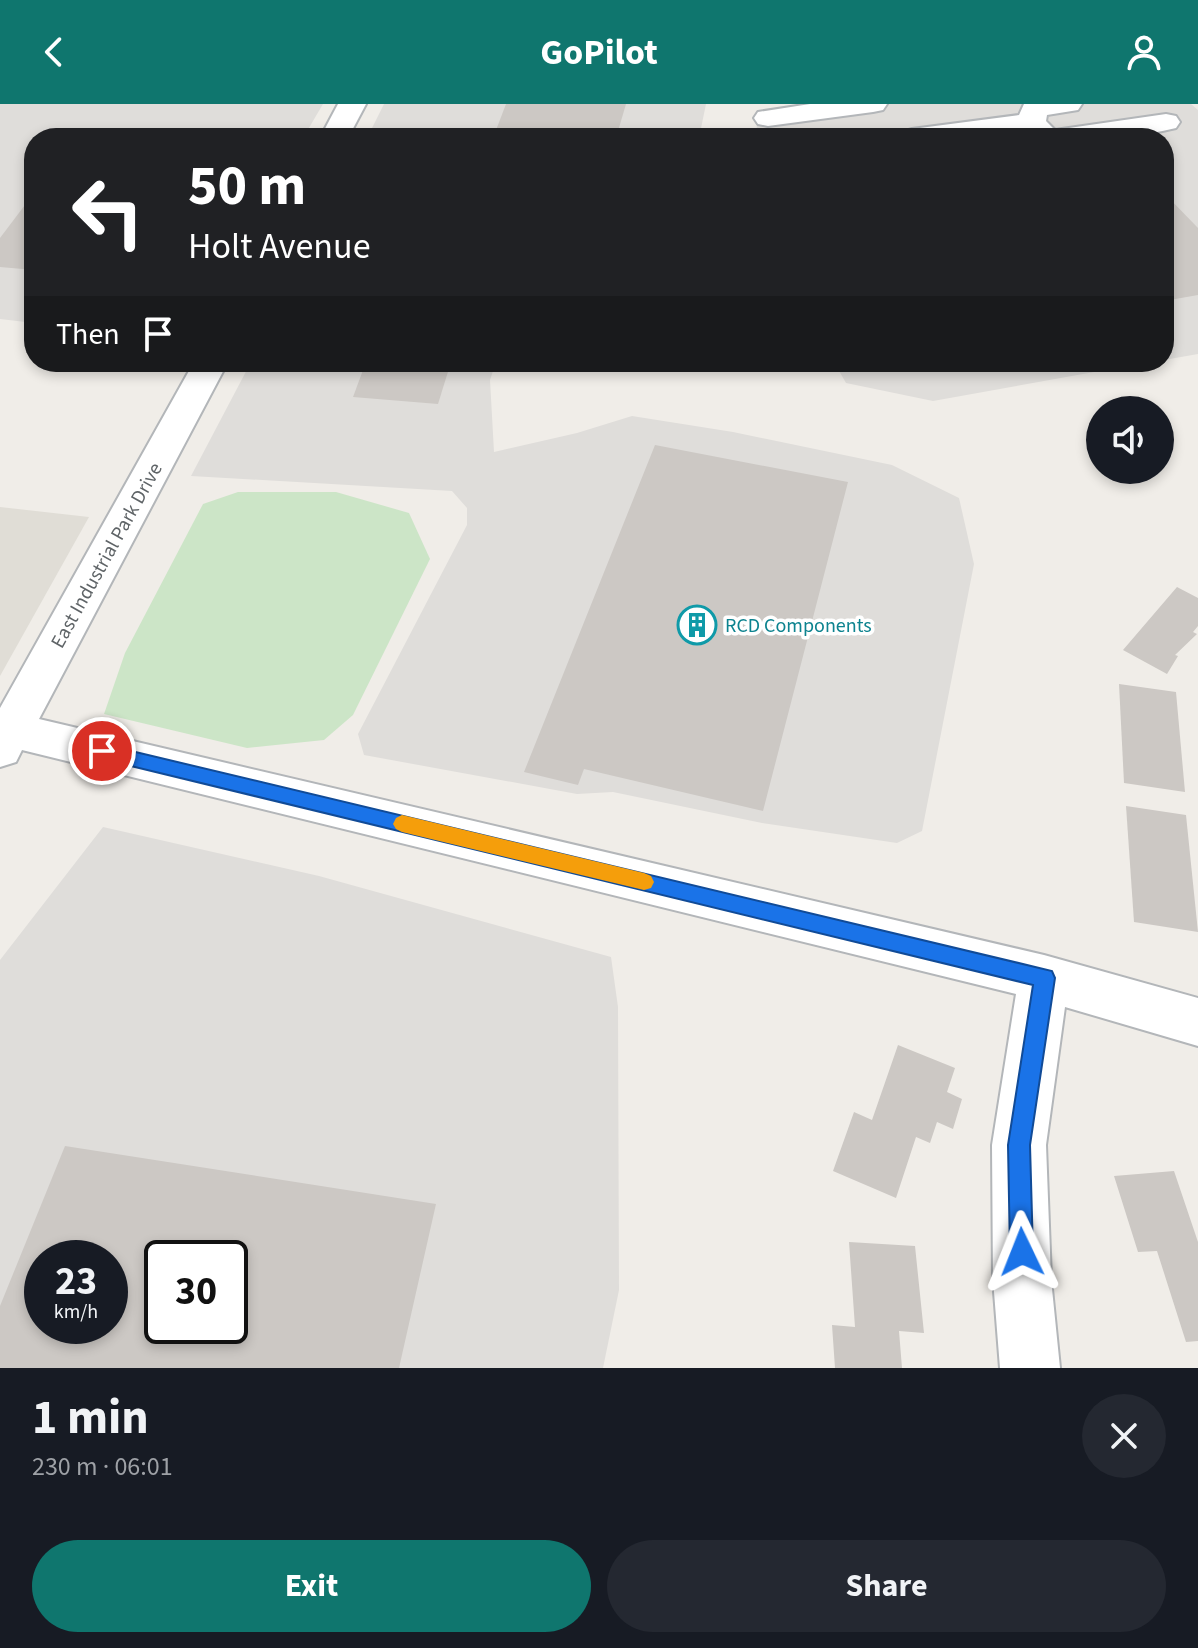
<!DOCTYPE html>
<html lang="en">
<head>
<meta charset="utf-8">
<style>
	:root { --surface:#171b24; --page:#242831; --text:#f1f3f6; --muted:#9ea1a6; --accent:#0f766e }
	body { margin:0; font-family:"Source Sans 3",sans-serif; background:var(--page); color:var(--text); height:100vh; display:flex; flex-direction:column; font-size:30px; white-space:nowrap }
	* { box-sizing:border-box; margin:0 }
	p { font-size:26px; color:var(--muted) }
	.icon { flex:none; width:44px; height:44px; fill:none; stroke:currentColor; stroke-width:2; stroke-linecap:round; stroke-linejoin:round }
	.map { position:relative; height:1264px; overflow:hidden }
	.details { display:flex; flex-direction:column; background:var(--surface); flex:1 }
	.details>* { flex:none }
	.banner { position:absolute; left:24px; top:24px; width:1150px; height:244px; border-radius:32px; box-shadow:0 4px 12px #0003; background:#202124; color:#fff; overflow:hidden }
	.controls { position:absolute; left:1086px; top:292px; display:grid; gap:16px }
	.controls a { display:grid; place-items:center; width:88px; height:88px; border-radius:50%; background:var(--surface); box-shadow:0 4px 12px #0003; font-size:40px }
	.speed { position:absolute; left:24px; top:1136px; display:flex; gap:16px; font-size:40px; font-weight:700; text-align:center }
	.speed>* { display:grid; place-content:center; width:104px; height:104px; border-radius:50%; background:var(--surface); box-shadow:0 4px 12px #0003; line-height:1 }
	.speed small { font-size:20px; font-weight:400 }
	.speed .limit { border:4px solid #111; border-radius:12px; background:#fff; color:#111 }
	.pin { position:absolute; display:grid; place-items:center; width:68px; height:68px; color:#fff; margin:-34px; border:4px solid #fff; border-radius:50%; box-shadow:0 2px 8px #0007 }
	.me { position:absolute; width:88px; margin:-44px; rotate:358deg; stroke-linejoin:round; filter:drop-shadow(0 0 6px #0008) }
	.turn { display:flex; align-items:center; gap:28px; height:168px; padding:0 32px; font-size:36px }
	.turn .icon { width:104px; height:104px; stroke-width:2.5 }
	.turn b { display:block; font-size:56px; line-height:68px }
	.then { display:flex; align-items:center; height:76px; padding:0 32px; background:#0003; gap:16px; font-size:30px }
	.round { display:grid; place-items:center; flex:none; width:84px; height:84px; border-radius:42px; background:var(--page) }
	.headline { display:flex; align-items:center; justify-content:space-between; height:136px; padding:0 32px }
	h1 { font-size:48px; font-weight:700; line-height:60px }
	.button { display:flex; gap:16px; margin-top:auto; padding:16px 32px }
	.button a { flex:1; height:92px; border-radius:48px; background:var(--accent); color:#fff; font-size:32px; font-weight:700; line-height:92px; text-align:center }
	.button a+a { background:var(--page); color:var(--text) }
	header { display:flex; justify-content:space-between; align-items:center; height:104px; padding:0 32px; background:var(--accent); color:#fff; font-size:36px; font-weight:700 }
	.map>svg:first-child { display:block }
	.industrial { fill:#dfddda; fill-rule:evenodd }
	.education { fill:#e0ddd6 }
	.green { fill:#cce5c7 }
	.building { fill:#ccc8c4; fill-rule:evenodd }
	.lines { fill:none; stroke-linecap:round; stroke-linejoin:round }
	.minor-casing { stroke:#b3b6b9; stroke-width:4 }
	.minor { fill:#fff; fill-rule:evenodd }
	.route { fill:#1a73e8; stroke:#114b97; stroke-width:2 }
	.slow { fill:#f59e0b }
	.labels { text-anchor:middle; stroke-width:7; stroke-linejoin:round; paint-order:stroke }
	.street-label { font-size:20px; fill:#5f6467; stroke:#fff }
	.culture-label { font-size:20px; fill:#0d838f; stroke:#fff; text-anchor:start }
</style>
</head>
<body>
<header><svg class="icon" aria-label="back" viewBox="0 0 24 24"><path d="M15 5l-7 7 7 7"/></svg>GoPilot<svg class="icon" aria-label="person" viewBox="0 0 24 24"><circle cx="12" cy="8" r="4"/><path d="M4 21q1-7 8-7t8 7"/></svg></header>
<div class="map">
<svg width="1198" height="1264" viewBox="0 0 1198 1264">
	<rect width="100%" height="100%" fill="#f0ede8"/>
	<!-- industrial -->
	<g class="industrial">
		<path d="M0 0H323L303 34H34V219L0 215Z"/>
		<path d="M384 0H706L699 34H367Z"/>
		<path d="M802 0H1191L1198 6V250L1164 256V34H756L757 19 790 2Z"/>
		<path d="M251 258H496L490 276 494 348 577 329 632 312 733 328 892 361 959 394 974 460 922 727 897 739 762 719 613 688 577 690 364 651 358 630 467 421V404L452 387 191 372Z"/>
		<path d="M834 258H1150L933 297 846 279Z"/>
		<path d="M103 723 319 772 611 853 618 903 619 1186 603 1264H0V856ZM42 1154H110V1222H42ZM162 1154H230V1222H162Z"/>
	</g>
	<!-- education -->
	<path class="education" d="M0 403 89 413 0 572Z"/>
	<!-- green -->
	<path class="green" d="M238 388H336L409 409 430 455 353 611 324 636 247 644 104 610 125 549 203 400Z"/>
	<!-- building -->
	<g class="building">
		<path d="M506 0H626L616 34H493Z"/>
		<path d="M34 89V166L0 163V134Z"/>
		<path d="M1164 89 1198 124V191L1164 197Z"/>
		<path d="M366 258H451L438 300 353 293Z"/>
		<path d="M655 341 848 378 763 707 584 665 578 681 524 668Z"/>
		<path d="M1177 483 1198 494V522L1193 528 1197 530 1175 551 1178 552 1167 570 1123 546Z"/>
		<path d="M1119 580 1176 588 1185 688 1124 679Z"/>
		<path d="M1126 702 1186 711 1198 828 1134 818Z"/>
		<path d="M898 941 955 964 947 988 962 995 953 1025 937 1018 930 1039 916 1033 896 1094 833 1067 854 1008 872 1016Z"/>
		<path d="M65 1042 436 1100 399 1264H0V1202ZM42 1154H110V1222H42ZM162 1154H230V1222H162Z"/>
		<path d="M1174 1067 1198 1138V1237L1186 1238 1157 1147 1138 1148 1114 1072Z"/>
		<path d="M849 1138 915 1142 924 1229 899 1227 902 1264H835L832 1221 855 1223Z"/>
	</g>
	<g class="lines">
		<defs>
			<g id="minor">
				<path d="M338 0H366L348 34H320Z"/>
				<path d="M810 0H887L883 6 873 8 768 22 758 20 754 14 758 8Z"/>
				<path d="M1024 0H1082L1078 6 1047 11 1046 17 1055 26 1166 10 1176 12 1180 18 1176 24C1128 36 1080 34 1031 34L1025 27 976 34H898L902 28 912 25 1019 11Z"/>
				<path d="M194 258H228L39 615 1044 851 1198 894V942L1065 903 1046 1041 1051 1175 1060 1264H1000L993 1175 992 1041 1016 890 22 646 16 658 0 663V604Z"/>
			</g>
		</defs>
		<!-- minor casing -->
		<use href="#minor" class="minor-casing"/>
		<!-- minor -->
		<use href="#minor" class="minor"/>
	</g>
	<!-- route -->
	<path class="route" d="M102 640 1052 867 1055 874 1030 1041 1033 1148 1030 1157 1022 1160 1013 1157 1010 1148 1008 1041 1033 881 102 655 93 647Z"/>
	<!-- slow -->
	<path class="slow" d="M402 711 644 769 651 772 654 778 651 784 644 786 402 728 396 725 393 720 396 714Z"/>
	<!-- icons -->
	<defs>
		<symbol id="building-ring" viewBox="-11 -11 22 22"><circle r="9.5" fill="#fff" stroke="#0f9aa8" stroke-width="1.5"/><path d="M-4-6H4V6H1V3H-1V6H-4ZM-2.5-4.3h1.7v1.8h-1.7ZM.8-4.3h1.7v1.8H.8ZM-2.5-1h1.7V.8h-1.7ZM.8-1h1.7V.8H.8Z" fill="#0f9aa8"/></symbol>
	</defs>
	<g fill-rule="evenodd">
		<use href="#building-ring" x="675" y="499" width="44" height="44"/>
	</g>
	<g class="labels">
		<!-- street labels -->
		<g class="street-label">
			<text transform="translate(106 451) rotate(-61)" y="7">East Industrial Park Drive</text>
		</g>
		<!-- culture labels -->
		<g class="culture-label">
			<text x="725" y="528">RCD Components</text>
		</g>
	</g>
</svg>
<div class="controls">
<a><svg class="icon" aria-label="sound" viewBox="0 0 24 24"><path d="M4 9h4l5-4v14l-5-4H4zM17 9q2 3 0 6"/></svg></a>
</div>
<div class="speed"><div>23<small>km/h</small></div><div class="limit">30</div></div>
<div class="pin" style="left:102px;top:647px;background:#d93025"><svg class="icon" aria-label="arrive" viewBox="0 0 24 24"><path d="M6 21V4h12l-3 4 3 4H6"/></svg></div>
<svg class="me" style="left:1022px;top:1148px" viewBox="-20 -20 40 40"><path d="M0-17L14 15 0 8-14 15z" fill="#1a73e8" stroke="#fff" stroke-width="4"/></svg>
<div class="banner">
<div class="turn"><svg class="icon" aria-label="left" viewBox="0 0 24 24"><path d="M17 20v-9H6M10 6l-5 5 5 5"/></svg><div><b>50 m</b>Holt Avenue</div></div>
<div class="then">Then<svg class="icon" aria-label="arrive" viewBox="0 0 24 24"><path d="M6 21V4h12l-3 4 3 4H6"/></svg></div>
</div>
</div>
<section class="details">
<div class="headline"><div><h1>1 min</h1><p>230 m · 06:01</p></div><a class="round"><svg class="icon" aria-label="close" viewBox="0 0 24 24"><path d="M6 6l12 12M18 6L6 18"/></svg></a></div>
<div class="button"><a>Exit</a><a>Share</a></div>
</section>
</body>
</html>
